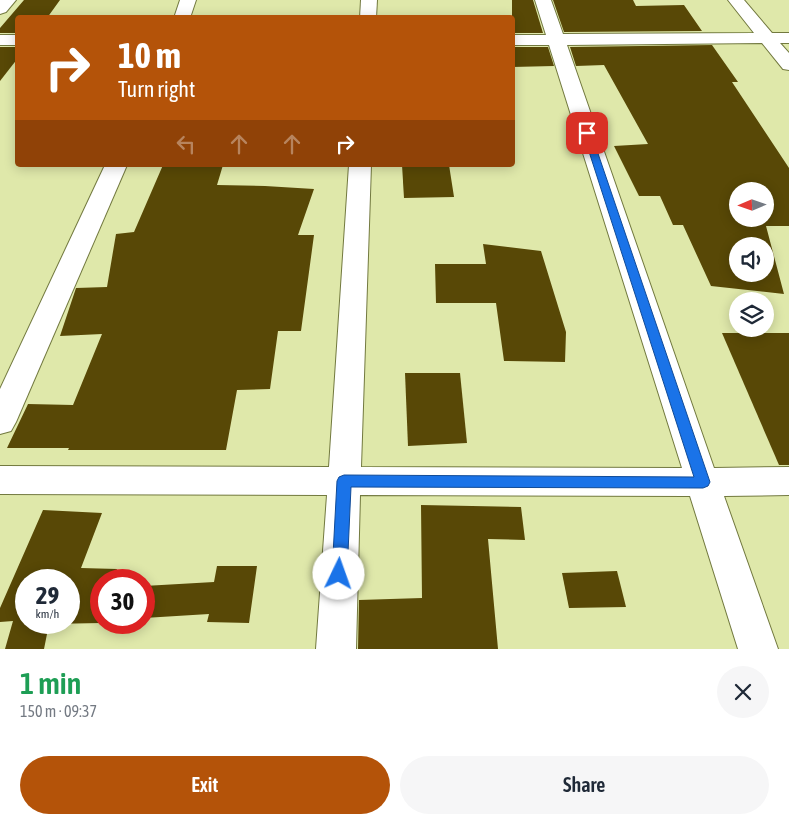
<!DOCTYPE html>
<html lang="en">
<head>
<meta charset="utf-8">
<style>
	:root { --surface:#fff; --page:#f6f6f7; --text:#1f2937; --muted:#747a83; --accent:#b45309 }
	body { margin:0; font-family:"Asap Condensed",sans-serif; background:var(--page); color:var(--text); height:100vh; display:flex; flex-direction:column; font-size:19px; white-space:nowrap }
	* { box-sizing:border-box; margin:0 }
	p { font-size:16px; color:var(--muted) }
	.icon { flex:none; width:28px; height:28px; fill:none; stroke:currentColor; stroke-width:2; stroke-linecap:round; stroke-linejoin:round }
	.map { position:relative; height:649px; overflow:hidden }
	.details { display:flex; flex-direction:column; background:var(--surface); flex:1 }
	.details>* { flex:none }
	.hud { position:absolute; left:15px; top:15px; width:500px; height:152px; border-radius:5px; box-shadow:0 2px 12px #0003; background:#b45309; color:#fff; overflow:hidden }
	.needle { width:32px; rotate:268deg }
	.fabs { position:absolute; left:729px; top:182px; display:grid; gap:10px }
	.fabs a { display:grid; place-items:center; width:45px; height:45px; border-radius:50%; background:var(--surface); box-shadow:0 2px 12px #0003; font-size:25px }
	.speed { position:absolute; left:15px; top:569px; display:flex; gap:10px; font-size:25px; font-weight:700; text-align:center }
	.speed>* { display:grid; place-content:center; width:65px; height:65px; border-radius:50%; background:var(--surface); box-shadow:0 2px 12px #0003; line-height:1 }
	.speed small { font-size:12px; font-weight:400 }
	.speed .limit { border:8px solid #d22; background:#fff; color:#111 }
	.pin { position:absolute; display:grid; place-items:center; width:42px; height:42px; color:#fff; margin:-21px; border-radius:10px; box-shadow:0 2px 8px #0006 }
	.me { position:absolute; width:55px; margin:-28px; rotate:3deg; stroke-linejoin:round; filter:drop-shadow(0 0 4px #0008) }
	.turn { display:flex; align-items:center; gap:18px; height:105px; padding:0 20px; font-size:22px }
	.turn .icon { width:65px; height:65px; stroke-width:2.5 }
	.turn b { display:block; font-size:35px; line-height:42px }
	.lanes { display:flex; align-items:center; height:48px; padding:0 20px; background:#0003; justify-content:center; gap:25px; direction:ltr }
	.lanes .off { opacity:.35 }
	.round { display:grid; place-items:center; flex:none; width:52px; height:52px; border-radius:26px; background:var(--page) }
	.summary { display:flex; align-items:center; justify-content:space-between; height:85px; padding:0 20px }
	h1 { font-size:30px; font-weight:600; line-height:38px; color:#1e9e55 }
	.cta { display:flex; gap:10px; margin-top:auto; padding:10px 20px }
	.cta a { flex:1; height:58px; border-radius:30px; background:var(--accent); color:#fff; font-size:20px; font-weight:600; line-height:58px; text-align:center }
	.cta a+a { background:var(--page); color:var(--text) }
	.map>svg:first-child { display:block }
	.building { fill:#584806; fill-rule:evenodd }
	.lines { fill:none; stroke-linecap:round; stroke-linejoin:round }
	.street-casing { stroke:#72793f; stroke-width:2 }
	.street { fill:#fff; fill-rule:evenodd }
	.route { fill:#1a73e8; stroke:#114b97 }
</style>
</head>
<body>
<div class="map">
<svg width="789" height="649" viewBox="0 0 789 649">
	<rect width="100%" height="100%" fill="#dfe8aa"/>
	<!-- building -->
	<g class="building">
		<path d="M24 0H60L47 18H18V33H0V28Z"/>
		<path d="M512 0H533L543 33H512Z"/>
		<path d="M553 0H633L636 6 684 5 702 31 564 32Z"/>
		<path d="M712 45 738 82H732L789 168V226H766L784 294 711 286 683 225H673L660 196H639L614 146 648 144 604 65 576 66 570 47ZM738 191H765V219H738ZM738 246H765V274H738Z"/>
		<path d="M0 47H18V58L0 81Z"/>
		<path d="M512 47H548L554 66 512 67Z"/>
		<path d="M163 165H223L217 185 265 186 314 189 298 235H314L301 331H278L270 389 237 390 226 450H68L69 448H7L28 404 73 405 102 334 60 336 76 288 107 287 116 234 134 232Z"/>
		<path d="M402 165H449L454 197 404 198Z"/>
		<path d="M483 244 541 251 566 332 565 362 504 361 496 303H436L435 264H486Z"/>
		<path d="M722 333H789V465H779Z"/>
		<path d="M405 373H460L467 443 408 446Z"/>
		<path d="M421 505 521 507 525 540 488 539 498 649H358L359 600 422 598Z"/>
		<path d="M43 510 102 513 81 568 117 569 114 580H101V623L49 624 44 649H5L13 621 0 622V608ZM26 580H69V622H26Z"/>
		<path d="M217 566H257L249 623 207 622 209 614 144 618V586L214 582Z"/>
		<path d="M617 571 626 607 569 608 562 573Z"/>
	</g>
	<g class="lines">
		<defs>
			<g id="street">
				<path d="M0 0H16L6 12 0 14Z"/>
				<path d="M180 0H196L190 18H174Z"/>
				<path d="M361 0H377L376 18H360Z"/>
				<path d="M535 0H551L563 34 754 33 728 0H744L772 33H789V43H780L789 53V70L783 69 762 43 567 45 714 468 789 467V495L724 496 778 649H738L690 496 360 495 356 649H316L327 495 0 494V466L329 467 349 165H371L361 467 682 468 549 45H512V35H546Z"/>
				<rect x="0" y="35" width="18" height="10"/>
				<path d="M105 165H127L16 422 11 431 0 434V389Z"/>
			</g>
		</defs>
		<!-- street casing -->
		<use href="#street" class="street-casing"/>
		<!-- street -->
		<use href="#street" class="street"/>
	</g>
	<!-- route -->
	<path class="route" d="M587 130 591 133 710 482 708 486 703 488 351 487 347 574 345 579 339 581 334 579 332 574 337 481 339 477 344 475 694 477 583 133Z"/>
</svg>
<div class="fabs">
<a><svg class="needle" viewBox="-14 -14 28 28"><path d="M0-13l5 13h-10z" fill="#e53935"/><path d="M0 13l5-13h-10z" fill="#747a83"/></svg></a>
<a><svg class="icon" aria-label="sound" viewBox="0 0 24 24"><path d="M4 9h4l5-4v14l-5-4H4zM17 9q2 3 0 6"/></svg></a>
<a><svg class="icon" aria-label="layers" viewBox="0 0 24 24"><path d="M12 4l9 5-9 5-9-5zM3 14l9 5 9-5"/></svg></a>
</div>
<div class="speed"><div>29<small>km/h</small></div><div class="limit">30</div></div>
<div class="pin" style="left:587px;top:133px;background:#d93025"><svg class="icon" aria-label="arrive" viewBox="0 0 24 24"><path d="M6 21V4h12l-3 4 3 4H6"/></svg></div>
<svg class="me" style="left:339px;top:574px" viewBox="-20 -20 40 40"><circle r="19" fill="#fff"/><path d="M0-13L10 11 0 6-10 11z" fill="#1a73e8"/></svg>
<div class="hud">
<div class="turn"><svg class="icon" aria-label="right" viewBox="0 0 24 24"><path d="M7 20v-9h11M14 6l5 5-5 5"/></svg><div><b>10 m</b>Turn right</div></div>
<div class="lanes"><svg class="icon off" aria-label="left" viewBox="0 0 24 24"><path d="M17 20v-9H6M10 6l-5 5 5 5"/></svg><svg class="icon off" aria-label="ahead" viewBox="0 0 24 24"><path d="M12 20V5M6 11l6-6 6 6"/></svg><svg class="icon off" aria-label="ahead" viewBox="0 0 24 24"><path d="M12 20V5M6 11l6-6 6 6"/></svg><svg class="icon" aria-label="right" viewBox="0 0 24 24"><path d="M7 20v-9h11M14 6l5 5-5 5"/></svg></div>
</div>
</div>
<section class="details">
<div class="summary"><div><h1>1 min</h1><p>150 m · 09:37</p></div><a class="round"><svg class="icon" aria-label="close" viewBox="0 0 24 24"><path d="M6 6l12 12M18 6L6 18"/></svg></a></div>
<div class="cta"><a>Exit</a><a>Share</a></div>
</section>
</body>
</html>
